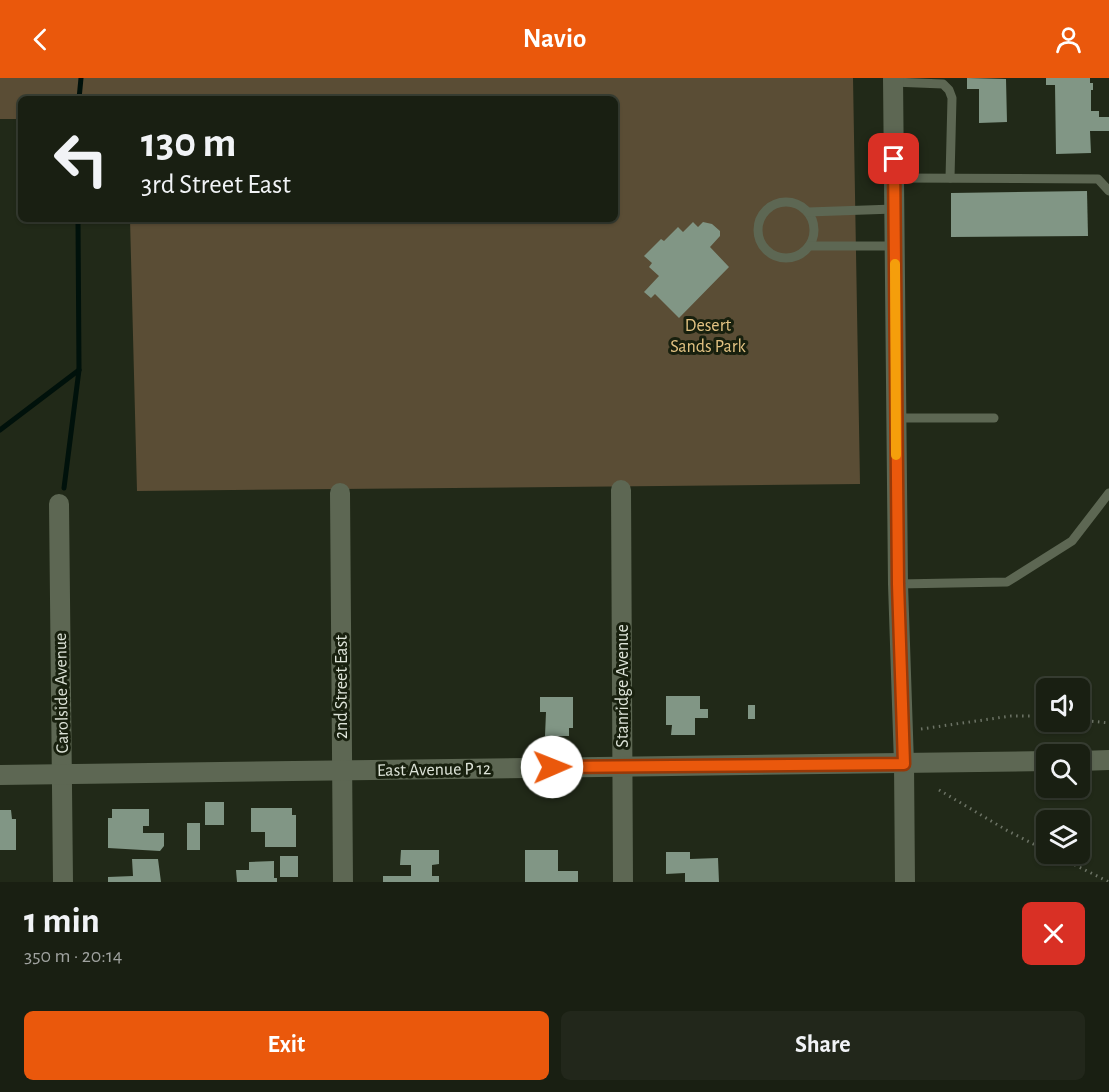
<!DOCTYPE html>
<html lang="en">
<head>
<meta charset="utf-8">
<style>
	:root { --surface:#191f12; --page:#22271b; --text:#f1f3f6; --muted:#9fa29f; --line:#373d32; --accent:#ea580c }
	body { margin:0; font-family:"Alegreya Sans",sans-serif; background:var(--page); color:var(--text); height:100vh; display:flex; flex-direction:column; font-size:22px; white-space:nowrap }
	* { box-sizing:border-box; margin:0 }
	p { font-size:20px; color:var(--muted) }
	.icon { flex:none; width:33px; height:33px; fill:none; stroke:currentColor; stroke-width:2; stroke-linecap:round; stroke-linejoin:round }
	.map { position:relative; height:804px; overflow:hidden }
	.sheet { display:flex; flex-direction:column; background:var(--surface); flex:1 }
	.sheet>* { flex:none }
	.guide { position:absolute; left:18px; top:18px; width:600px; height:126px; border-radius:9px; box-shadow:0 2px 4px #0004,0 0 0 2px var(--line); background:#191f12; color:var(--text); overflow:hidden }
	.fabs { position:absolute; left:1036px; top:600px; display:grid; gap:12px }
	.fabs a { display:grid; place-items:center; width:54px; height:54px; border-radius:9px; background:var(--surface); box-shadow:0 2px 4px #0004,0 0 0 2px var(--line); font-size:30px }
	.pin { position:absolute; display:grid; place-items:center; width:51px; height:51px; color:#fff; margin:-26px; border-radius:12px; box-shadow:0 3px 9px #0006 }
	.me { position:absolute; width:66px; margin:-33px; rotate:89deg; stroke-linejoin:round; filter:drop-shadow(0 0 4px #0008) }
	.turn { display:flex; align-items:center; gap:21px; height:126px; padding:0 24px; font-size:27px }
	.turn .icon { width:78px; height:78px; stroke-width:2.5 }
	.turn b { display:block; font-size:42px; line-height:51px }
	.round { display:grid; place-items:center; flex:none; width:63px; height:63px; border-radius:9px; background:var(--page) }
	.headline { display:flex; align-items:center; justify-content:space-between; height:102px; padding:0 24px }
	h1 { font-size:36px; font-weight:600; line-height:45px }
	.button { display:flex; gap:12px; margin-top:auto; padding:12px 24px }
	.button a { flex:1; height:69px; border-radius:9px; background:var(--accent); color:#fff; font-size:24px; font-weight:600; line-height:69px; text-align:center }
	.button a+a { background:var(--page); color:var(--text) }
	header { display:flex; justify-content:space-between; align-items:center; height:78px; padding:0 24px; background:var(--accent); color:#fff; font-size:27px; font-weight:600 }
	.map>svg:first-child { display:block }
	.green { fill:#5a4d35 }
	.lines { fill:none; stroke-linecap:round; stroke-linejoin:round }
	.stream { stroke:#00110b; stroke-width:5 }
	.building { fill:#819685 }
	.path { stroke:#6c7365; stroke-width:3; stroke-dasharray:1.5 4.5; stroke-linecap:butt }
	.lane { stroke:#5d6753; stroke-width:9 }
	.street { stroke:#5d6753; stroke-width:20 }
	.route-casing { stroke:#983908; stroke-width:15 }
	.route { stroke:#ea580c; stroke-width:10 }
	.slow { stroke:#f59e0b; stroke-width:10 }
	.labels { text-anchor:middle; stroke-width:6; stroke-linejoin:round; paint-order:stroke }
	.park-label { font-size:18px; fill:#e3c383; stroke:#18200e }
	.street-label { font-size:18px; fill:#dee4d9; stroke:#18200e }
</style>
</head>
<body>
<header><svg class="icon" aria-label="back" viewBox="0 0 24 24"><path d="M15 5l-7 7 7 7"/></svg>Navio<svg class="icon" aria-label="person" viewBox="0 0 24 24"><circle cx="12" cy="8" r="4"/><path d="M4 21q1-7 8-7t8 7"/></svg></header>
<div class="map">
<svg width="1109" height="804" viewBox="0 0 1109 804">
	<rect width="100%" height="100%" fill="#212918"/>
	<!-- green -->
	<path class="green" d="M0 0H853L860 406 137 413 130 141H615V21H21V41H0Z"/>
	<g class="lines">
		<!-- stream -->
		<g class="stream">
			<path d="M79 21 81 0"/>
			<path d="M0 352 79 292"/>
			<path d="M64 410 79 292 78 141"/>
		</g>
	</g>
	<!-- building -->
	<g class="building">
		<path d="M967 0 1006 1 1007 44 979 45V11H967Z"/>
		<path d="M1046 0H1090V5H1093V12H1091V33H1099V39H1109V53H1090L1091 75 1056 76 1055 7H1046Z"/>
		<path d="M1087 113 1088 158 951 159V115Z"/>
		<path d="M693 144 698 149 703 144 712 146 720 153V158L710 169 729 189 679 240 655 216 651 220 644 214 659 198 649 189 652 185 644 178 661 161 664 163 678 149 683 154Z"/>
		<path d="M666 618H700V631H708V640H695V657H671L672 647H666Z"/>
		<path d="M540 619H573V650H569V658H545L546 634H540Z"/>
		<rect x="748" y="627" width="7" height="14"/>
		<rect x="205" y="724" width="19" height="23"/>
		<path d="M251 730H292V737H296V769H265V754H251Z"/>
		<path d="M112 731H149V748H143V755H164V768L160 773 108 770V740H112Z"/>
		<path d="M0 732H11L12 741H16V772H0Z"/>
		<rect x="187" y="745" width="13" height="27"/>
		<path d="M401 772H439V786L432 787V798H439V804H383V798H411V787H400Z"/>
		<path d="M525 772H558V793H578V804H525Z"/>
		<path d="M666 774H690V781L718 780 719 804H685V795L666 796Z"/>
		<rect x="280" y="778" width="18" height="21"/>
		<path d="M132 781H158L161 804H108V799L133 798Z"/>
		<path d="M274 783V800H277V804H237L236 792H249V784Z"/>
	</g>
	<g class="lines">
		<!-- path -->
		<g class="path">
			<path d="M1080 642 1109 645"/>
			<path d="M921 651 1011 638H1047"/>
			<path d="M939 712 1008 753 1047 773"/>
			<path d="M1053 776 1109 804"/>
		</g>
		<!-- lane -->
		<g class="lane">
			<path d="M893 4 943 6 949 12 952 20 950 100"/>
			<path d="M894 100 1098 101 1109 113"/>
			<circle cx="786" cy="152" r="28"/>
			<path d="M808 134 894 131"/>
			<path d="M809 168H894"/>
			<path d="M896 340H994"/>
			<path d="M898 506 1007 504 1072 463 1109 415"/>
		</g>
		<!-- street -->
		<g class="street">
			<path d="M893 0 898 506 904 686 905 804"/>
			<path d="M621 412 623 804"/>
			<path d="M340 415 343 804"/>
			<path d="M59 426 63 804"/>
			<path d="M1080 683 1109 682"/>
			<path d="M0 697 1047 683"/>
		</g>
	</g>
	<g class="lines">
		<defs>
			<path id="route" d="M552 689 904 686 898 506 894 81"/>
		</defs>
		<!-- route casing -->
		<use href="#route" class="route-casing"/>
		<!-- route -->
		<use href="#route" class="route"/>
		<!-- slow -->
		<path class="slow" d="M895 186 896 377"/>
	</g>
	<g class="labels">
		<!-- park labels -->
		<g class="park-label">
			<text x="708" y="253">Desert<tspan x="708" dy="21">Sands Park</tspan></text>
		</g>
		<!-- street labels -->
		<g class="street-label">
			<text transform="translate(622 608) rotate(-90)" y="6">Stanridge Avenue</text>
			<text transform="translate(341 609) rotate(-90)" y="6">2nd Street East</text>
			<text transform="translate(61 615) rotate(-91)" y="6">Carolside Avenue</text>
			<text transform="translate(434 691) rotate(-1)" y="6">East Avenue P 12</text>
		</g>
	</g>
</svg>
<div class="fabs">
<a><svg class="icon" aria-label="sound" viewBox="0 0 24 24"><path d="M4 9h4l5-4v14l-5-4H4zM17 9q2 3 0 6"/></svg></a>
<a><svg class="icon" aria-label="search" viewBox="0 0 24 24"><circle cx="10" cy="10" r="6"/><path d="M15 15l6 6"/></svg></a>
<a><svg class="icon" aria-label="layers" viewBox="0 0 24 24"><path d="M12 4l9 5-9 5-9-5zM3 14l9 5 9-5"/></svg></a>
</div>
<div class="pin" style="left:894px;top:81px;background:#d93025"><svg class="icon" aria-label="arrive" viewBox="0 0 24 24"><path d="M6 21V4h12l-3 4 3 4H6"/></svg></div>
<svg class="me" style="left:552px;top:689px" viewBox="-20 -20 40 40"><circle r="19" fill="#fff"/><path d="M0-13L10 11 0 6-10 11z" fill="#ea580c"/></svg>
<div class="guide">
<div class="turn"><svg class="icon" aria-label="left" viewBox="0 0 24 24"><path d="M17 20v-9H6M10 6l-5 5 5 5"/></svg><div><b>130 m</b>3rd Street East</div></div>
</div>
</div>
<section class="sheet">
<div class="headline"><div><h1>1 min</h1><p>350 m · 20:14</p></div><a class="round" style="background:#d93025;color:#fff"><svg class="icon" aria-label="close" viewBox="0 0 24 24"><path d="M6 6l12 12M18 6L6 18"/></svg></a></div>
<div class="button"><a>Exit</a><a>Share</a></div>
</section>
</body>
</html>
